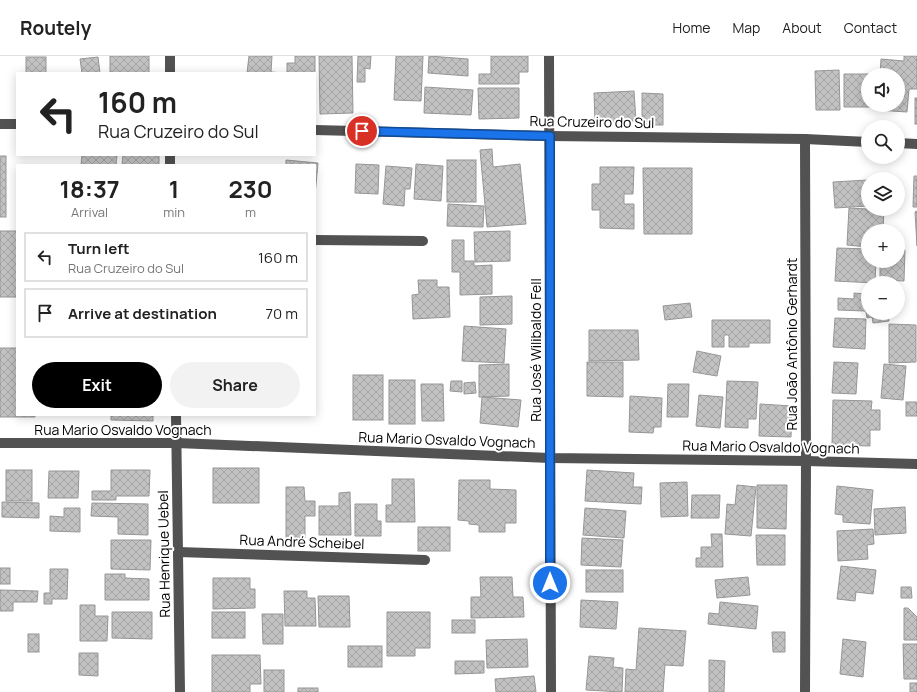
<!DOCTYPE html>
<html lang="en">
<head>
<meta charset="utf-8">
<style>
	:root { --surface:#fff; --page:#f2f2f2; --text:#222; --muted:#767676; --line:#e0e0e0; --accent:#000 }
	body { margin:0; font-family:Manrope,sans-serif; background:var(--page); color:var(--text); height:100vh; display:flex; flex-direction:column; font-size:15px; white-space:nowrap }
	* { box-sizing:border-box; margin:0 }
	p { font-size:13px; color:var(--muted) }
	.icon { flex:none; width:22px; height:22px; fill:none; stroke:currentColor; stroke-width:2; stroke-linecap:round; stroke-linejoin:round }
	.map { position:relative; flex:1; overflow:hidden }
	.drawer { position:absolute; left:16px; top:108px; width:300px; height:252px; display:flex; flex-direction:column; background:var(--surface); border-radius:0px; box-shadow:0 2px 10px #0003 }
	.drawer>* { flex:none }
	.banner { position:absolute; left:16px; top:16px; width:300px; height:84px; border-radius:0px; box-shadow:0 2px 10px #0003; background:#fff; color:var(--text); overflow:hidden }
	.controls { position:absolute; left:861px; top:12px; display:grid; gap:8px }
	.controls a { display:grid; place-items:center; width:44px; height:44px; border-radius:50%; background:var(--surface); box-shadow:0 2px 10px #0003; font-size:20px }
	.pin { position:absolute; display:grid; place-items:center; width:34px; height:34px; color:#fff; margin:-17px; border:2px solid #fff; border-radius:50%; box-shadow:0 1px 4px #0007 }
	.me { position:absolute; width:44px; margin:-22px; rotate:0deg; stroke-linejoin:round; filter:drop-shadow(0 0 3px #0008) }
	.turn { display:flex; align-items:center; gap:14px; height:84px; padding:0 16px; font-size:18px }
	.turn .icon { width:52px; height:52px; stroke-width:2.5 }
	.turn b { display:block; font-size:28px; line-height:34px }
	.eta { display:flex; justify-content:space-evenly; align-items:center; height:68px; text-align:center }
	.eta b { font-size:24px; font-weight:700; line-height:28px }
	.button { display:flex; gap:8px; margin-top:auto; padding:8px 16px }
	.button a { flex:1; height:46px; border-radius:24px; background:var(--accent); color:#fff; font-size:16px; font-weight:700; line-height:46px; text-align:center }
	.button a+a { background:var(--page); color:var(--text) }
	ul { padding:0; list-style:none }
	li { display:flex; align-items:center; gap:12px; height:50px; margin:0 8px 6px; padding:0 8px; border:2px solid var(--line); border-radius:0px }
	li div { flex:1 }
	li b { display:block; font-size:15px }
	li em { font-style:normal }
	header { display:flex; align-items:center; gap:24px; box-sizing:border-box; height:56px; padding:0 20px; background:var(--surface); border-bottom:1px solid var(--line) }
	header strong { font-size:19px }
	nav { display:flex; gap:22px; margin-inline-start:auto; font-size:14px }
	.map>svg:first-child { display:block }
	.building { fill:url(#building-cross-hatch); stroke:#969696 }
	.lines { fill:none; stroke-linecap:round; stroke-linejoin:round }
	.minor { stroke:#525252; stroke-width:10 }
	.route-casing { stroke:#114b97; stroke-width:10 }
	.route { stroke:#1a73e8; stroke-width:7 }
	.labels { text-anchor:middle; stroke-width:4; stroke-linejoin:round; paint-order:stroke }
	.street-label { font-size:14px; fill:#000; stroke:#fff }
</style>
</head>
<body>
<header>
<strong>Routely</strong>
<nav><a>Home</a><a>Map</a><a>About</a><a>Contact</a></nav>
</header>
<div class="map">
<svg width="917" height="636" viewBox="0 0 917 636">
	<defs>
		<pattern id="building-cross-hatch" width="8" height="8" patternUnits="userSpaceOnUse"><rect width="8" height="8" fill="#c2c2c2"/><path d="M0 0l8 8M0 8l8-8" fill="none" stroke="#a5a5a5"/></pattern>
	</defs>
	<rect width="100%" height="100%" fill="#fff"/>
	<!-- building -->
	<g class="building">
		<rect x="110" y="0" width="39" height="17"/>
		<path d="M249 0H272L271 16 283 17H247Z"/>
		<path d="M295 0H315V17H287V7H295Z"/>
		<path d="M319 0H352L353 57 320 58Z"/>
		<path d="M358 0H371L370 13 365 12V26H357Z"/>
		<path d="M396 0H423L421 45 394 44Z"/>
		<path d="M429 0 468 3V20L428 17Z"/>
		<path d="M491 0H528V16H519V28H479V18H491Z"/>
		<path d="M904 0H917V33H909L907 56 877 54 878 49H898V19H880L881 3 904 5Z"/>
		<rect x="26" y="1" width="20" height="16"/>
		<path d="M98 1 100 17H79H82L80 3Z"/>
		<path d="M839 14 840 54H816L815 15Z"/>
		<path d="M844 18H870L868 19V49H870V51H844Z"/>
		<path d="M425 31 473 34 471 59 424 57Z"/>
		<path d="M478 32H519V62L479 63Z"/>
		<path d="M634 35 636 65 595 66 594 37Z"/>
		<path d="M642 37 663 38V69H642Z"/>
		<rect x="915" y="42" width="2" height="26"/>
		<path d="M492 93 493 111 520 108 526 168 487 171 480 94Z"/>
		<path d="M82 99H117L116 109H81Z"/>
		<path d="M123 99H159V109H122Z"/>
		<rect x="0" y="100" width="6" height="61"/>
		<path d="M286 104 318 107 315 139V109H286Z"/>
		<rect x="447" y="104" width="29" height="42"/>
		<path d="M356 108 379 109 378 138 355 137Z"/>
		<path d="M416 108 443 110 441 145 414 143Z"/>
		<path d="M386 110 412 112 410 133H405L404 150 383 148Z"/>
		<path d="M600 111H634L633 138H624V148H634V173L600 172V154H592V128H600Z"/>
		<path d="M643 112H692V178H644Z"/>
		<path d="M914 120H917V151H913Z"/>
		<path d="M868 124V150L835 152 833 126Z"/>
		<path d="M448 148 484 150 483 171 447 170Z"/>
		<path d="M849 152 884 154 883 175H868V191L847 189Z"/>
		<path d="M917 155V190L915 156Z"/>
		<rect x="0" y="175" width="17" height="66"/>
		<path d="M510 175V205L475 206 474 176Z"/>
		<path d="M452 184H464V205H474V210L492 209V238L460 239V216H452Z"/>
		<path d="M837 192 868 193V205H876L875 227 835 225Z"/>
		<path d="M898 194H905L904 225 880 224V205H898Z"/>
		<path d="M418 224H437V231H449L450 261 413 263 412 239 419 238Z"/>
		<path d="M854 237 865 238V255L838 254V242L854 243Z"/>
		<path d="M512 240V268L480 269V241Z"/>
		<path d="M690 247 692 261 665 264 663 250Z"/>
		<path d="M865 251H868V257H888L889 265 873 267 872 261 867 262Z"/>
		<path d="M835 262 866 263 865 293 833 291Z"/>
		<path d="M712 264H770V287H749V291H729V279H724V291H712Z"/>
		<path d="M889 268 916 269V306L889 307Z"/>
		<path d="M464 270 506 273 504 307 462 305Z"/>
		<path d="M589 274H638L639 304 589 305Z"/>
		<path d="M0 292H17V359H35V361H0Z"/>
		<path d="M697 295 721 300 717 320 693 316Z"/>
		<path d="M587 306H623V341L587 340Z"/>
		<path d="M834 306 858 307 856 338 832 337Z"/>
		<path d="M509 308V340L479 341V309Z"/>
		<path d="M884 308 906 310 903 344 881 342Z"/>
		<rect x="353" y="319" width="30" height="45"/>
		<rect x="389" y="324" width="26" height="44"/>
		<path d="M451 325H462V336L450 335Z"/>
		<path d="M727 325 758 326 756 363H748V372L725 371Z"/>
		<path d="M475 326 476 337 464 338V327Z"/>
		<path d="M421 328H443L444 365H422Z"/>
		<path d="M668 328H689L688 361H667Z"/>
		<path d="M699 339 723 341 720 372 696 370Z"/>
		<path d="M630 340 662 342 661 371H654L653 377 629 376Z"/>
		<path d="M482 341 521 344 518 371 480 367Z"/>
		<path d="M833 344 872 345 871 354H880V374H870V390L832 389Z"/>
		<rect x="906" y="346" width="11" height="14"/>
		<path d="M760 348 792 350 791 381 759 380Z"/>
		<path d="M111 359H153V365L111 364Z"/>
		<rect x="213" y="412" width="46" height="35"/>
		<rect x="6" y="414" width="26" height="31"/>
		<path d="M111 414H150L149 440H116V444H92V435H111Z"/>
		<path d="M587 414 634 417 633 431H642L641 448 585 445Z"/>
		<path d="M49 415H79L78 442H48Z"/>
		<path d="M392 423H414L415 466H386V449H392Z"/>
		<path d="M459 424H490V433L516 434V467H505V476H479V469L469 468V465L458 464Z"/>
		<path d="M687 426 688 460 661 461 660 427Z"/>
		<path d="M737 429 756 431 751 480 725 478 727 448 735 449Z"/>
		<path d="M757 429H787L786 473 757 472Z"/>
		<path d="M837 430 873 434 870 468 843 466V459L835 458Z"/>
		<path d="M286 431H304L305 445H315V460H305V482H286Z"/>
		<path d="M350 436 351 479H319V450H339V437Z"/>
		<path d="M692 439H720L719 462H691Z"/>
		<path d="M2 446 39 447V462L2 461Z"/>
		<path d="M92 447 148 448V479L118 478V461L91 460Z"/>
		<path d="M355 448H377V465H381V480H355Z"/>
		<path d="M905 451 906 477 875 479 874 453Z"/>
		<path d="M64 452H80V476L50 475V460L64 461Z"/>
		<path d="M585 452 626 455 624 482 583 479Z"/>
		<rect x="418" y="471" width="32" height="24"/>
		<path d="M873 473 874 488 867 489 868 503 838 505 837 475Z"/>
		<path d="M711 478H722L723 511H696V502H701V491H712Z"/>
		<path d="M756 479H785V509H757Z"/>
		<path d="M582 482 623 484 621 511 581 509Z"/>
		<path d="M111 484H151L150 514 111 513Z"/>
		<path d="M841 510 876 514 873 538 856 536 855 545 837 543Z"/>
		<rect x="0" y="512" width="10" height="16"/>
		<path d="M50 513H68L67 543H52V548H44V537H50Z"/>
		<rect x="586" y="514" width="37" height="22"/>
		<path d="M105 518H125V522L149 523V544H105Z"/>
		<path d="M480 521H512L513 541H523L524 561 471 562V541H481Z"/>
		<path d="M748 521 750 539 717 542 715 524Z"/>
		<path d="M213 522H250V533H255V552L213 553Z"/>
		<path d="M901 531H911L912 542H901Z"/>
		<path d="M0 534 38 535 37 546H13V555H0Z"/>
		<path d="M284 535H307V542H315L316 570H285Z"/>
		<path d="M318 540H349L350 571H319Z"/>
		<path d="M581 544 618 546 616 573 580 571Z"/>
		<path d="M720 546 758 550 756 573 708 568 709 557 719 558Z"/>
		<path d="M80 549H95V560H108L107 585H80Z"/>
		<path d="M904 552H908L917 561V584H904Z"/>
		<path d="M112 556H152V583L112 582Z"/>
		<rect x="212" y="556" width="33" height="26"/>
		<path d="M387 556H430V592H415V600H387Z"/>
		<path d="M262 558H283V588H263Z"/>
		<rect x="452" y="564" width="23" height="13"/>
		<path d="M639 572 686 575 683 610 665 609 663 636H625L626 613 636 614Z"/>
		<path d="M772 576H785V596H773Z"/>
		<rect x="28" y="578" width="11" height="18"/>
		<path d="M527 583 528 611 487 612 486 584Z"/>
		<path d="M843 583 866 586 863 621 840 618Z"/>
		<path d="M903 588H917V623H904Z"/>
		<rect x="348" y="590" width="34" height="21"/>
		<path d="M79 597H98V620L79 619Z"/>
		<path d="M212 599H260L261 628H250V636H212Z"/>
		<path d="M589 600 614 602 613 611 623 612 622 636 586 634Z"/>
		<path d="M709 604 725 605 724 636H709Z"/>
		<path d="M455 605H484V617L455 618Z"/>
		<rect x="264" y="614" width="20" height="22"/>
		<path d="M534 620 536 636H496L495 623Z"/>
		<rect x="910" y="627" width="7" height="9"/>
		<rect x="298" y="632" width="20" height="4"/>
	</g>
	<g class="lines">
		<!-- minor -->
		<g class="minor">
			<path d="M549 0 551 636"/>
			<path d="M170 17V0"/>
			<path d="M0 68H17"/>
			<path d="M315 74 549 80 805 83 868 86"/>
			<path d="M898 87 917 88"/>
			<path d="M170 99V109"/>
			<path d="M315 184 423 185"/>
			<path d="M176 359 180 636"/>
			<path d="M0 387H177L550 402 806 405 917 408"/>
			<path d="M178 496 425 504"/>
			<path d="M805 636 806 405 805 83"/>
		</g>
	</g>
	<g class="lines">
		<defs>
			<path id="route" d="M362 75 550 80V527"/>
		</defs>
		<!-- route casing -->
		<use href="#route" class="route-casing"/>
		<!-- route -->
		<use href="#route" class="route"/>
	</g>
	<g class="labels">
		<!-- street labels -->
		<g class="street-label">
			<text transform="translate(592 66) rotate(1)" y="5">Rua Cruzeiro do Sul</text>
			<text transform="translate(792 288) rotate(-90)" y="5">Rua João Antônio Gerhardt</text>
			<text transform="translate(536 294) rotate(-90)" y="5">Rua José Wilibaldo Fell</text>
			<text x="123" y="379">Rua Mario Osvaldo Vognach</text>
			<text transform="translate(447 384) rotate(2)" y="5">Rua Mario Osvaldo Vognach</text>
			<text transform="translate(771 391) rotate(1)" y="5">Rua Mario Osvaldo Vognach</text>
			<text transform="translate(302 486) rotate(2)" y="5">Rua André Scheibel</text>
			<text transform="translate(164 498) rotate(-91)" y="5">Rua Henrique Uebel</text>
		</g>
	</g>
</svg>
<div class="controls">
<a><svg class="icon" aria-label="sound" viewBox="0 0 24 24"><path d="M4 9h4l5-4v14l-5-4H4zM17 9q2 3 0 6"/></svg></a>
<a><svg class="icon" aria-label="search" viewBox="0 0 24 24"><circle cx="10" cy="10" r="6"/><path d="M15 15l6 6"/></svg></a>
<a><svg class="icon" aria-label="layers" viewBox="0 0 24 24"><path d="M12 4l9 5-9 5-9-5zM3 14l9 5 9-5"/></svg></a>
<a>+</a>
<a>−</a>
</div>
<div class="pin" style="left:362px;top:75px;background:#d93025"><svg class="icon" aria-label="arrive" viewBox="0 0 24 24"><path d="M6 21V4h12l-3 4 3 4H6"/></svg></div>
<svg class="me" style="left:550px;top:527px" viewBox="-20 -20 40 40"><circle r="17" fill="#1a73e8" stroke="#fff" stroke-width="3"/><path d="M0-11L8 9 0 5-8 9z" fill="#fff"/></svg>
<div class="banner">
<div class="turn"><svg class="icon" aria-label="left" viewBox="0 0 24 24"><path d="M17 20v-9H6M10 6l-5 5 5 5"/></svg><div><b>160 m</b>Rua Cruzeiro do Sul</div></div>
</div>
<section class="drawer">
<div class="eta">
<div><b>18:37</b><p>Arrival</p></div>
<div><b>1</b><p>min</p></div>
<div><b>230</b><p>m</p></div>
</div>
<ul>
<li><svg class="icon" aria-label="left" viewBox="0 0 24 24"><path d="M17 20v-9H6M10 6l-5 5 5 5"/></svg><div><b>Turn left</b><p>Rua Cruzeiro do Sul</p></div><em>160 m</em></li>
<li><svg class="icon" aria-label="arrive" viewBox="0 0 24 24"><path d="M6 21V4h12l-3 4 3 4H6"/></svg><div><b>Arrive at destination</b></div><em>70 m</em></li>
</ul>
<div class="button"><a>Exit</a><a>Share</a></div>
</section>
</div>
</body>
</html>
